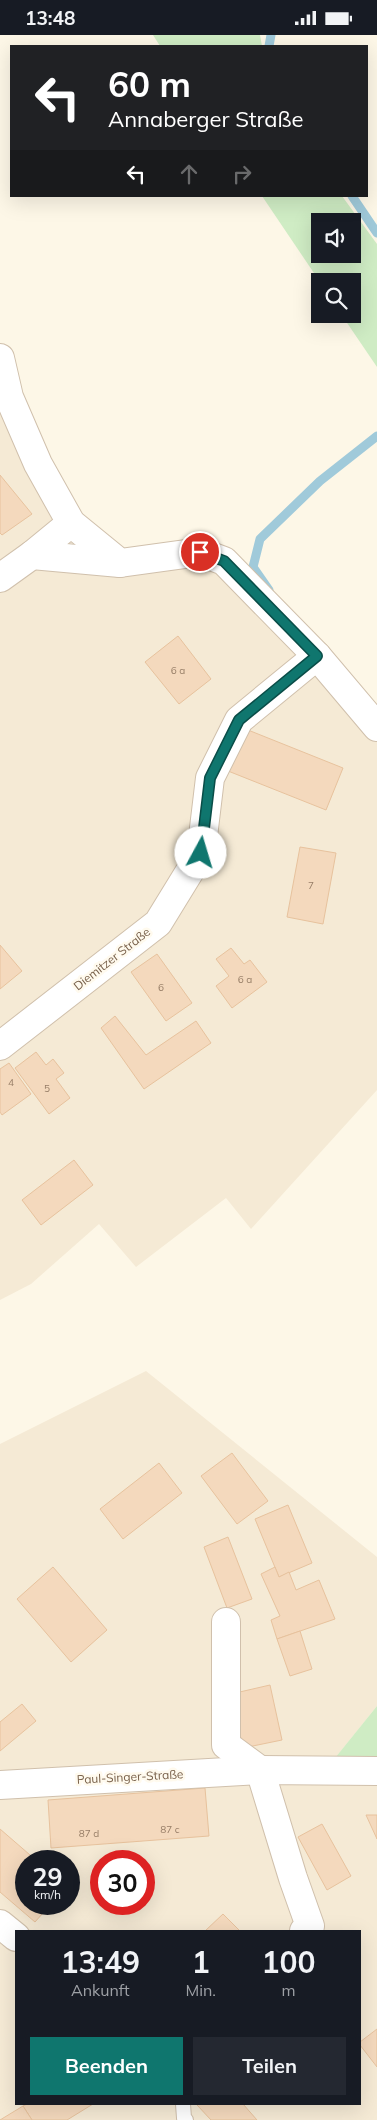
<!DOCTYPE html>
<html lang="de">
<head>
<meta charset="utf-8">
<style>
	:root { --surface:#171b24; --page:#242831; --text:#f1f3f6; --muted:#9ea1a6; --accent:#0f766e }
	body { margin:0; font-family:Mulish,sans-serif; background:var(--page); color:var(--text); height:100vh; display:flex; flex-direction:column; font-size:19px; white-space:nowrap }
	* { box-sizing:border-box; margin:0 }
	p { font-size:16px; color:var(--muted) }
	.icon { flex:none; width:28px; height:28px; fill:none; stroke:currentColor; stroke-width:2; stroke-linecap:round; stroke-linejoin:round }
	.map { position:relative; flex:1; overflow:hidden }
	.side { position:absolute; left:15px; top:1895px; width:346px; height:175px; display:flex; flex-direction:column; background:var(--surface); border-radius:0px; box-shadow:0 5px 20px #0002 }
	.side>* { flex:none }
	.hud { position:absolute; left:10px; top:10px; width:358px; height:152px; border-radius:0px; box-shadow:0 5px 20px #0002; background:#202124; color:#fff; overflow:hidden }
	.fabs { position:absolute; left:311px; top:178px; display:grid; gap:10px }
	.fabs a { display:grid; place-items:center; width:50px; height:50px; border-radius:0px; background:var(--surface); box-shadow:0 5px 20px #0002; font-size:25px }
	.speed { position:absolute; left:15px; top:1815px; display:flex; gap:10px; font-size:25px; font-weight:700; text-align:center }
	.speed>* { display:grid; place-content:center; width:65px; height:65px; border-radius:50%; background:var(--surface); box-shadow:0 5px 20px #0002; line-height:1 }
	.speed small { font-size:12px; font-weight:400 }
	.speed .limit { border:8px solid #d22; background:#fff; color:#111 }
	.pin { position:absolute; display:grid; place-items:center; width:42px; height:42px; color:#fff; margin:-21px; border:2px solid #fff; border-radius:50%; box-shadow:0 1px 5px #0007 }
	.me { position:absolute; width:55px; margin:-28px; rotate:6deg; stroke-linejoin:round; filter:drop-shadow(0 0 4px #0008) }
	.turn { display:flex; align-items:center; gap:18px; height:105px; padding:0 15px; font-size:22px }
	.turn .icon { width:65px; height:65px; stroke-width:2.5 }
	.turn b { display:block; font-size:35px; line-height:42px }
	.lanes { display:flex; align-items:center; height:48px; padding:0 15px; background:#0003; justify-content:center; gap:25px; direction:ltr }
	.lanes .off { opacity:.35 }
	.eta { display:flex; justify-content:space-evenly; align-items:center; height:85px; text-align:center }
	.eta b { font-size:30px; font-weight:700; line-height:35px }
	.button { display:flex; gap:10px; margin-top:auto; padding:10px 15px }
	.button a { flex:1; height:58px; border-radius:0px; background:var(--accent); color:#fff; font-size:20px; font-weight:700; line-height:58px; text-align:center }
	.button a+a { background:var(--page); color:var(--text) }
	.status { display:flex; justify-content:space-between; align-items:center; height:35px; padding:0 25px; background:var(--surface); direction:ltr }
	.status svg { height:14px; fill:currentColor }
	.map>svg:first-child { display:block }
	.residential { fill:#f5ead5; fill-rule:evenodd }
	.green { fill:#cfecc4; fill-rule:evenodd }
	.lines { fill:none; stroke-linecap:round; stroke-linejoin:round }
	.stream { stroke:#a0cada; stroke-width:9 }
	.building { fill:#f4d9bd; stroke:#e7c29d }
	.service-casing { stroke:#d0c0ac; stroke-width:16 }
	.minor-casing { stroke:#d0c0ac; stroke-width:30 }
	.tertiary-casing { stroke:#d0c0ac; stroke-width:30 }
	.service { stroke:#fff; stroke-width:14 }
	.minor { stroke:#fff; stroke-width:28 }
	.tertiary { stroke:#fff; stroke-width:28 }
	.route-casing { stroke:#0a4d48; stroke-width:12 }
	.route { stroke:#0f766e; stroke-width:9 }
	.labels { text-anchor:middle; stroke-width:5; stroke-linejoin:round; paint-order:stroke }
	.number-label { font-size:10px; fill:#977e67 }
	.street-label { font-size:12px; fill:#78604a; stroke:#fffaee }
</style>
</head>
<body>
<div class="status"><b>13:48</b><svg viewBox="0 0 49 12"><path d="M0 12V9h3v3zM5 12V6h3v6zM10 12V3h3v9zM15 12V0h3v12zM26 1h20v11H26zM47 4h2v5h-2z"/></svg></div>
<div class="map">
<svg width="377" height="2085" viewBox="0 0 377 2085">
	<rect width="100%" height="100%" fill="#fdf7e7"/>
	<!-- residential -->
	<g class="residential">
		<path d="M0 373 65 493 32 519H199L317 621 239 685 201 818 158 888 0 1011Z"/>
		<path d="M316 625 377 706V1055L251 1194 226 1163 136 1232 99 1189 31 1249 0 1265V1012L158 889 204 819 212 743 241 686Z"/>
		<path d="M146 1336 377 1522V1671L332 1727 377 1726V2085H0V1409ZM26 1826H69V1869H26ZM101 1826H144V1869H101ZM16 1896H360V2069H16Z"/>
	</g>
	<!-- green -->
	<g class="green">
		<path d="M153 0H260L262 11H160Z"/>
		<path d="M262 161H342L377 209V332L341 279H352V246L320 247ZM320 186H352V219H320Z"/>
		<path d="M377 1671V1726L331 1728Z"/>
	</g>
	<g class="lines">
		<!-- stream -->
		<g class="stream">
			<path d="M269 11 271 0"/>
			<path d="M352 161 377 198"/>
			<path d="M269 555 253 532 260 504 320 446 377 401"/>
		</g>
	</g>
	<!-- building -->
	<g class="building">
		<path d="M0 440 32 479 2 500 0 498Z"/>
		<path d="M178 601 211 644 179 669 145 627Z"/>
		<path d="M248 695 343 733 326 775 223 734Z"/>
		<path d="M300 812 336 818 323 889 287 882Z"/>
		<path d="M0 910 22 936 0 954Z"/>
		<path d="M231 913 244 929 250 925 267 947 232 973 216 951 229 941 216 924Z"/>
		<path d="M157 919 192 968 166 986 131 937Z"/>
		<path d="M115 981 146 1020 196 986 211 1008 144 1054 101 993Z"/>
		<path d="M36 1017 46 1030 53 1024 64 1038 56 1044 70 1063 49 1079 15 1033Z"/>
		<path d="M9 1028 31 1059 2 1080 0 1077V1034Z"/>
		<path d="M74 1125 93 1150 41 1190 22 1165Z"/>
		<path d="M232 1418 268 1466 237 1489 201 1441Z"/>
		<path d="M159 1428 182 1458 123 1504 100 1474Z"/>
		<path d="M288 1470 312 1528 279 1542 255 1484Z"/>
		<path d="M228 1502 252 1564 227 1573 204 1512Z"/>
		<path d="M53 1532 107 1595 71 1627 17 1564Z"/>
		<path d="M275 1532 279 1542 289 1537 296 1555 319 1545 335 1584 277 1604 271 1585 280 1581 261 1539Z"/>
		<path d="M300 1596 312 1634 290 1641 277 1604Z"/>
		<path d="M270 1650 282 1705 243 1713 231 1659Z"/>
		<path d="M22 1669 36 1686 0 1716V1687Z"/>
		<path d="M205 1753 209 1801 51 1813 48 1765Z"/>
		<path d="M366 1780H377V1804Z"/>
		<path d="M322 1789 351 1841 327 1855 298 1802Z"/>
		<path d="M0 1794 37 1826H26V1869H51L35 1887 0 1857Z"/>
		<path d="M223 1879 240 1896H205Z"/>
		<path d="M377 1994V2032L360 2010V2007Z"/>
		<path d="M27 2069H93L67 2085H32L23 2071Z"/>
		<path d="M198 2069H243L257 2085H211L197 2070Z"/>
		<path d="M23 2071 32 2085H0Z"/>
	</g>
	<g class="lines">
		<defs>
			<path id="service" d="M183 2069 184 2083 186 2085"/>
			<g id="minor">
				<path d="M0 323 9 362 38 429 71 488 120 528 200 517 224 526 317 621 377 692"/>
				<path d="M32 520 120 528"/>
				<path d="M0 543 32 520 71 488"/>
				<path d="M0 1011 158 888 201 818 210 743 239 685 317 621"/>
				<path d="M226 1587V1710L260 1735 293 1843 310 1891 304 1896"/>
				<path d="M0 1889 16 1902"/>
			</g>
			<path id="tertiary" d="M0 1750 260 1735 377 1736"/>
		</defs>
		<!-- service casing -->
		<use href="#service" class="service-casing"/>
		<!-- minor casing -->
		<use href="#minor" class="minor-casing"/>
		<!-- tertiary casing -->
		<use href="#tertiary" class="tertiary-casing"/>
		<!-- service -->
		<use href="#service" class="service"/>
		<!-- minor -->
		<use href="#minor" class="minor"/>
		<!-- tertiary -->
		<use href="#tertiary" class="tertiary"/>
	</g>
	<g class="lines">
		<defs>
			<path id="route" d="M200 517 224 526 317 621 239 685 210 743 201 818"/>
		</defs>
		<!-- route casing -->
		<use href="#route" class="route-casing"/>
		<!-- route -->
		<use href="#route" class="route"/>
	</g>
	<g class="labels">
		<!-- number labels -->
		<g class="number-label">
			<text x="178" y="639">6 a</text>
			<text x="311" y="854">7</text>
			<text x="245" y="948">6 a</text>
			<text x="161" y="956">6</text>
			<text x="11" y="1051">4</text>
			<text x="47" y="1057">5</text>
			<text x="170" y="1798">87 c</text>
			<text x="89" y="1802">87 d</text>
		</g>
		<!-- street labels -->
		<g class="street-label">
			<text transform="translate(112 924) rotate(-38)" y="4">Diemitzer Straße</text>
			<text transform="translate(130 1742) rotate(-3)" y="4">Paul-Singer-Straße</text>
		</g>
	</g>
</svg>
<div class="fabs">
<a><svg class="icon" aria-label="sound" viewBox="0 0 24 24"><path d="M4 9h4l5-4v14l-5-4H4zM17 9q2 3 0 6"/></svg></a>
<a><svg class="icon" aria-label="search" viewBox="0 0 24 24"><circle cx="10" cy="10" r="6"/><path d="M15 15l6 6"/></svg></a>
</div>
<div class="speed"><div>29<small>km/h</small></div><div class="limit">30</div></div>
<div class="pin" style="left:200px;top:517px;background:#d93025"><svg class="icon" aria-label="arrive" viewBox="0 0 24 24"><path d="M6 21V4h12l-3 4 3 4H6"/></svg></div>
<svg class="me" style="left:201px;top:818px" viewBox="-20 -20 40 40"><circle r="19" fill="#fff"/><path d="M0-13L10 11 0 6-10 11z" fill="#0f766e"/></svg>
<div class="hud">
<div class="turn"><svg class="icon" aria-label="left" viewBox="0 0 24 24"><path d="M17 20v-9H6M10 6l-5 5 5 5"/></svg><div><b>60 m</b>Annaberger Straße</div></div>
<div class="lanes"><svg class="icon" aria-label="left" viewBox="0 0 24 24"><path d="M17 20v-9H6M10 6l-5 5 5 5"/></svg><svg class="icon off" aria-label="ahead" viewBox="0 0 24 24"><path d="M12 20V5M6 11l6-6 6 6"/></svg><svg class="icon off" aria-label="right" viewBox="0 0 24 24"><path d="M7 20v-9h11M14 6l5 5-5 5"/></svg></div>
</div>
<section class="side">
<div class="eta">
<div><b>13:49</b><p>Ankunft</p></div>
<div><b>1</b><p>Min.</p></div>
<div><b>100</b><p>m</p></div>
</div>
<div class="button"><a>Beenden</a><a>Teilen</a></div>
</section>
</div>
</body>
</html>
